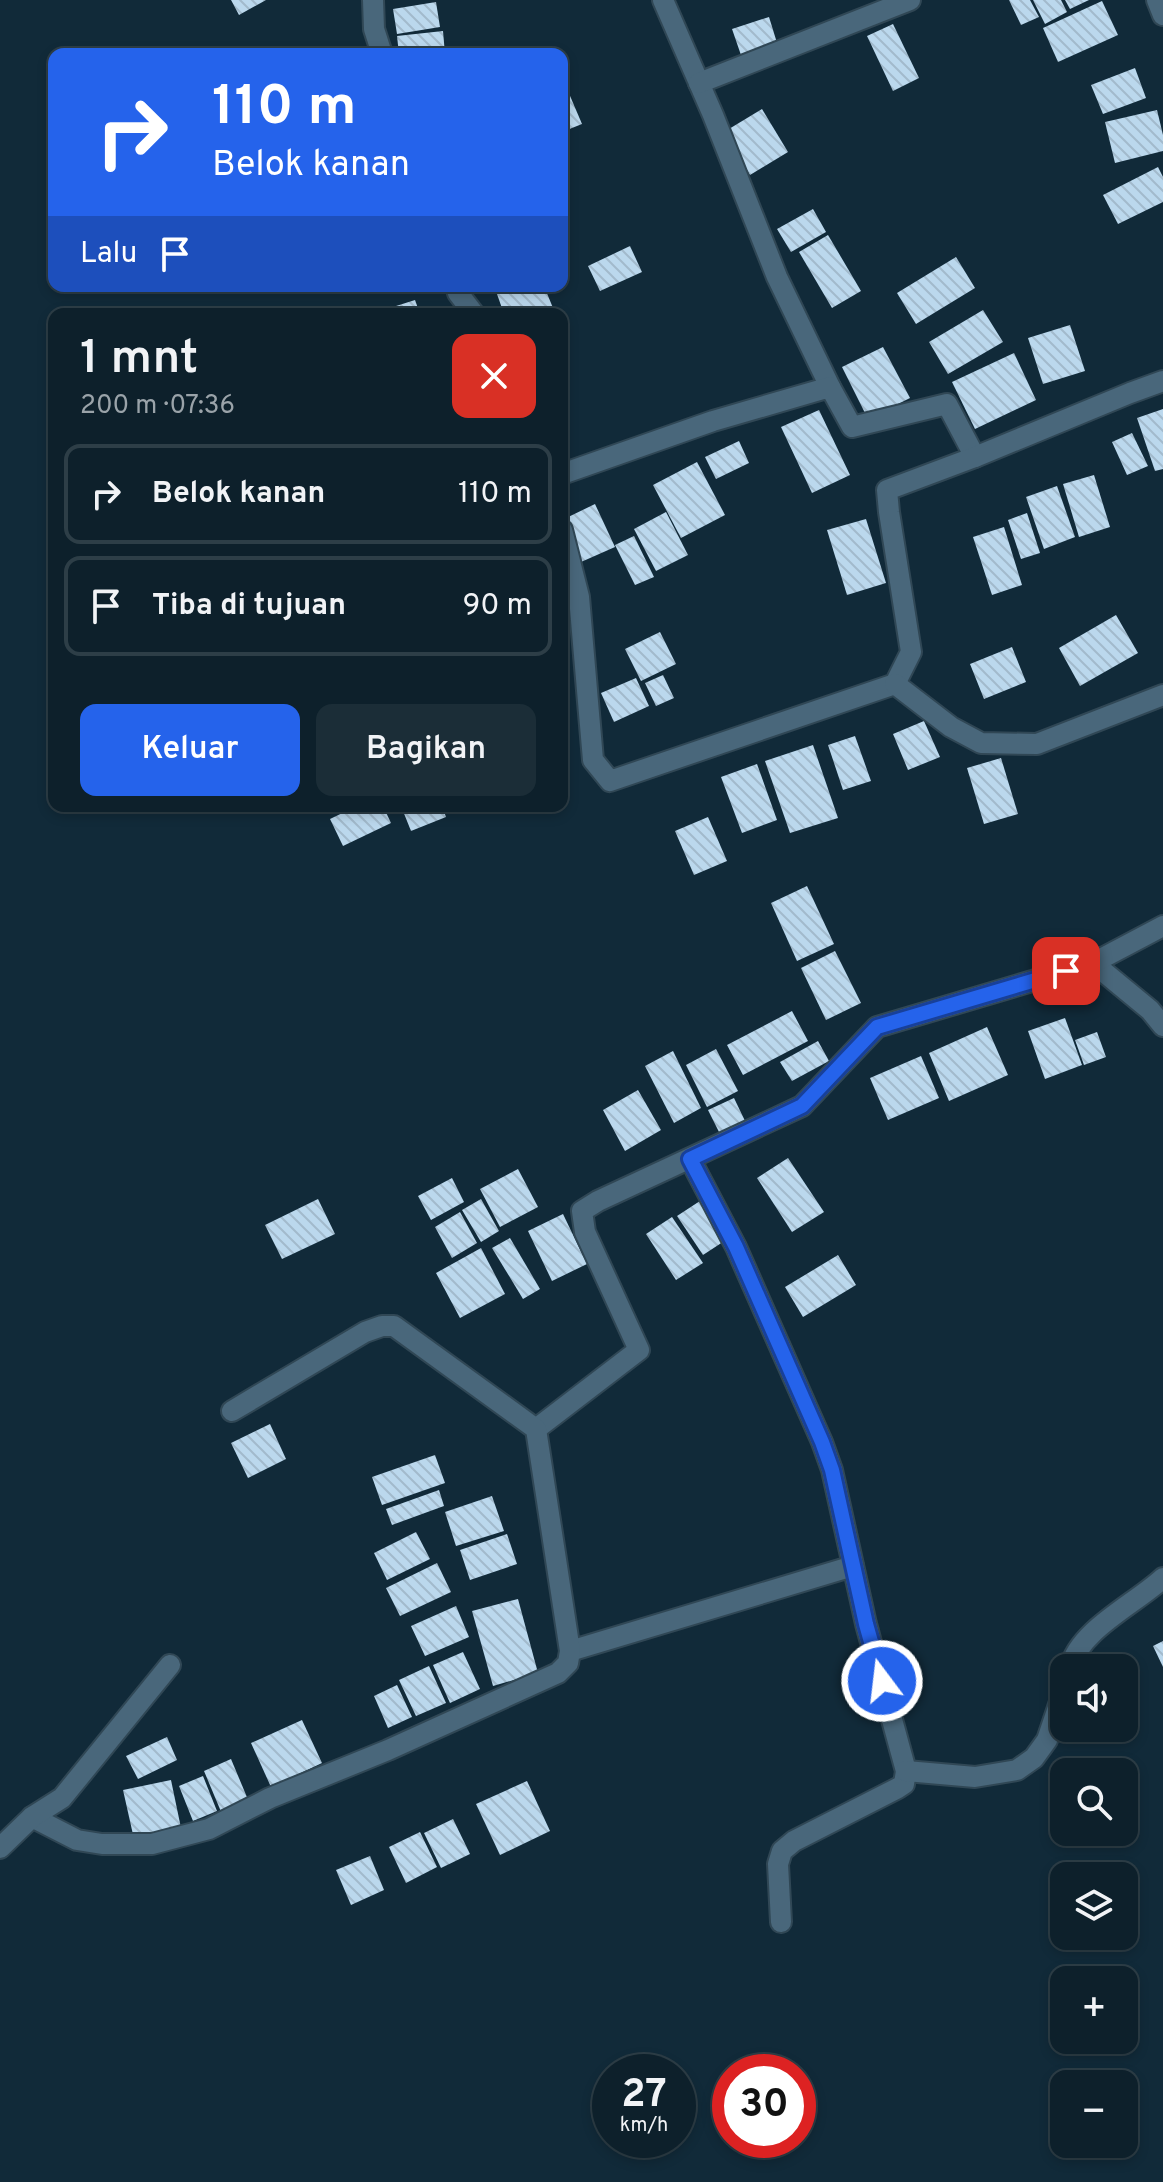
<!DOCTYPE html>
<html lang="id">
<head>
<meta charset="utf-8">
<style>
	:root { --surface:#0d202b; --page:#1b2d37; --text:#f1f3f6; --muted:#9aa3a9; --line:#2d3e47; --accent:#2563eb }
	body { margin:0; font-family:Overpass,sans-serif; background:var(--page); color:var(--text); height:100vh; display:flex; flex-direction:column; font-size:30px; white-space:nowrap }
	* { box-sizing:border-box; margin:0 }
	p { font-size:26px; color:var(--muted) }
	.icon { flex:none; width:44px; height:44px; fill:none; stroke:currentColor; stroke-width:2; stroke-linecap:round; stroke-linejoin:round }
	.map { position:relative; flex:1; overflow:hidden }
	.sheet { position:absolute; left:48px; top:308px; width:520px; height:504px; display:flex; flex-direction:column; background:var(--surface); border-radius:16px; box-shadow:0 4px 12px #0003,0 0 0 2px var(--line) }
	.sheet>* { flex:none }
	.banner { position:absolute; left:48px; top:48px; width:520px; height:244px; border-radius:16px; box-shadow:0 4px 12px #0003,0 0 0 2px var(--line); background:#2563eb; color:#fff; overflow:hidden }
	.tools { position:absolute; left:1050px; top:1654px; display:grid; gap:16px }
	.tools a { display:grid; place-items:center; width:88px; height:88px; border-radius:16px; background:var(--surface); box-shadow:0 4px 12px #0003,0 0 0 2px var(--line); font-size:40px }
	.speed { position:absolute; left:592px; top:2054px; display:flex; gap:16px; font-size:40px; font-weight:700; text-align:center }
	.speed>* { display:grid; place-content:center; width:104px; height:104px; border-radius:50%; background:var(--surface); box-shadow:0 4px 12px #0003,0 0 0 2px var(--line); line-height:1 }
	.speed small { font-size:20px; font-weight:400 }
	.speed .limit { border:12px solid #d22; background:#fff; color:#111 }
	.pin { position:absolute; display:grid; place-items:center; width:68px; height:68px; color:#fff; margin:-34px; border-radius:16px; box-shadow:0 4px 12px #0006 }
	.me { position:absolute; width:88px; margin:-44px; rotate:345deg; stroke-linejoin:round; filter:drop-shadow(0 0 6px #0008) }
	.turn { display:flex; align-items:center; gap:28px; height:168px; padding:0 32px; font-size:36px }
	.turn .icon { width:104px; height:104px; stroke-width:2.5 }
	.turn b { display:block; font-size:56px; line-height:68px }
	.then { display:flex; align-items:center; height:76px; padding:0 32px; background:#0003; gap:16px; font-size:30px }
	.round { display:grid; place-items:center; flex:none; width:84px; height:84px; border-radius:16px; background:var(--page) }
	.summary { display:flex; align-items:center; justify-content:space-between; height:136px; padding:0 32px }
	h1 { font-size:48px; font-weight:600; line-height:60px }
	.cta { display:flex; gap:16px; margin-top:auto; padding:16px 32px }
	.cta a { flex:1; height:92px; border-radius:16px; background:var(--accent); color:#fff; font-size:32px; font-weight:600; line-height:92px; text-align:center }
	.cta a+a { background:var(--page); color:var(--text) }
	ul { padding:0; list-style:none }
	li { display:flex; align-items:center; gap:24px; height:100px; margin:0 16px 12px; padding:0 16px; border:4px solid var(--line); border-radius:16px }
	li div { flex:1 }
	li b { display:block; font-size:30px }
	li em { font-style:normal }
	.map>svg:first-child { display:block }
	.building { fill:url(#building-back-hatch) }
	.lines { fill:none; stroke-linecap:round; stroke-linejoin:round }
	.minor-casing { stroke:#304755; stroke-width:24 }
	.minor { stroke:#49677b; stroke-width:20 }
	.route-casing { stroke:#184099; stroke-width:20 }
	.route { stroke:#2563eb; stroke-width:14 }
</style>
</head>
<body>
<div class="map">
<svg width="1163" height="2182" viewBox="0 0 1163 2182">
	<defs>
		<pattern id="building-back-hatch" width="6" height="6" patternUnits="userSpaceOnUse" patternTransform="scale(2)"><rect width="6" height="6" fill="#bbd8ed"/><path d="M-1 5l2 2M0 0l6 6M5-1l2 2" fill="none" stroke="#a2bacc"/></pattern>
	</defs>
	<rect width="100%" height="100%" fill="#112a39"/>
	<!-- building -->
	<g class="building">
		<path d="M231 0H266L239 15Z"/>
		<path d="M1009 0H1030L1039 17 1021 25Z"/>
		<path d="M1033 0H1061L1067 12 1045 24Z"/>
		<path d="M1065 0H1089L1070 9Z"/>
		<path d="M1102 1 1118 35 1058 62 1043 28Z"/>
		<path d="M436 2 440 27 397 34 393 9Z"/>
		<path d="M769 17 778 46 742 58 732 29Z"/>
		<path d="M893 24 919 78 893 91 867 36Z"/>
		<path d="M443 31 445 54H399L397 36Z"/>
		<path d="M1135 68 1146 98 1103 114 1091 85Z"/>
		<path d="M562 77 582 124 562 132Z"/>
		<path d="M762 109 788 152 750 175 724 132Z"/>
		<path d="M1157 110 1163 135V151L1115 163 1105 122Z"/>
		<path d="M1158 167 1163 177V202L1118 224 1103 195Z"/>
		<path d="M813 209 826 232 791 252 777 229Z"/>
		<path d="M828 235 861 291 832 308 799 252Z"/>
		<path d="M630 246 642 272 600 291 588 266Z"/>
		<path d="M956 257 975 288 916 324 897 293Z"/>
		<path d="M518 286H544L553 308 537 314H504L497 294Z"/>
		<path d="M415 300 420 314H374V313Z"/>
		<path d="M983 310 1003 342 948 374 929 342Z"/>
		<path d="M1070 325 1085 371 1043 384 1028 338Z"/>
		<path d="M883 347 910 398 868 419 842 367Z"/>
		<path d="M1014 353 1036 400 975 429 952 382Z"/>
		<path d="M1163 409V469L1155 471 1137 418Z"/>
		<path d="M819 410 850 475 812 493 781 427Z"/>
		<path d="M1132 433 1148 466 1127 475 1112 442Z"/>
		<path d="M739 441 749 463 716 479 705 457Z"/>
		<path d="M697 462 725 515 681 538 653 485Z"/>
		<path d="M1094 475 1110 527 1079 537 1063 484Z"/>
		<path d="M1057 486 1075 537 1044 549 1026 497Z"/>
		<path d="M595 504 615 547 581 562 562 520Z"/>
		<path d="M666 512 688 555 656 571 634 529Z"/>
		<path d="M1027 513 1040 553 1021 559 1008 520Z"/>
		<path d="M866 519 886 583 847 595 827 530Z"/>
		<path d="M1004 527 1022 585 992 595 973 537Z"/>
		<path d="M634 536 654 577 635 585 615 545Z"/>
		<path d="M1116 615 1138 653 1080 686 1059 648Z"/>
		<path d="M660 632 676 664 641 681 625 649Z"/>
		<path d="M1012 647 1026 682 984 699 970 664Z"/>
		<path d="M663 675 674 698 656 706 645 683Z"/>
		<path d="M636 678 649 706 614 722 601 693Z"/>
		<path d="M924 721 940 757 908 770 893 734Z"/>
		<path d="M855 736 871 781 843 790 828 745Z"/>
		<path d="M813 745 838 818 790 833 765 761Z"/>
		<path d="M1001 758 1018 814 984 824 967 768Z"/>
		<path d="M757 764 777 820 742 833 721 777Z"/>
		<path d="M357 806H383L391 823 343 846 330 819Z"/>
		<path d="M401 806H442L446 817 411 831Z"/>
		<path d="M708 817 727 861 694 875 675 831Z"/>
		<path d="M807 886 834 944 797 961 771 903Z"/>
		<path d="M835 951 861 1003 826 1020 801 968Z"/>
		<path d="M792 1011 808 1041 743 1075 727 1045Z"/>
		<path d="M1065 1018 1082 1065 1045 1079 1028 1031Z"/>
		<path d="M987 1027 1008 1075 949 1101 929 1053Z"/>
		<path d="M1097 1032 1106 1057 1084 1065 1075 1040Z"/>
		<path d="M818 1041 829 1061 792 1081 780 1062Z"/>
		<path d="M716 1049 738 1091 707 1107 686 1065Z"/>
		<path d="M673 1051 701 1108 674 1123 645 1066Z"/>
		<path d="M921 1056 939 1098 888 1120 870 1078Z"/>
		<path d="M638 1090 661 1130 625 1151 603 1110Z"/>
		<path d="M734 1098 746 1123 721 1136 708 1110Z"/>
		<path d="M788 1158 824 1212 792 1232 757 1178Z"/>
		<path d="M518 1169 538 1207 500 1227 480 1189Z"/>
		<path d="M452 1178 464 1202 431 1220 418 1196Z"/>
		<path d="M318 1199 335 1234 282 1259 265 1225Z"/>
		<path d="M481 1199 499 1231 481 1242 462 1210Z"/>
		<path d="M703 1199 729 1238 703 1255 677 1216Z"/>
		<path d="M460 1212 477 1243 452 1258 435 1227Z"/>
		<path d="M563 1214 587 1264 552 1281 528 1231Z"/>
		<path d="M672 1217 703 1263 676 1280 646 1234Z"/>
		<path d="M510 1238 540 1289 523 1299 492 1248Z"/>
		<path d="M481 1248 505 1294 460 1318 436 1273Z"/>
		<path d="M838 1255 856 1285 803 1317 785 1287Z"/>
		<path d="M270 1424 286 1459 248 1478 231 1443Z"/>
		<path d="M435 1455 445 1483 382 1505 372 1477Z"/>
		<path d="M439 1490 444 1506 392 1525 386 1509Z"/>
		<path d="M492 1496 504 1531 456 1546 445 1512Z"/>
		<path d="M416 1532 430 1559 387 1580 374 1553Z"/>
		<path d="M507 1534 517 1564 470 1580 460 1550Z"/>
		<path d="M437 1563 451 1592 400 1616 386 1588Z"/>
		<path d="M518 1599 538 1673 493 1686 472 1611Z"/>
		<path d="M456 1606 469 1637 425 1656 411 1626Z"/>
		<path d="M1163 1641V1667L1153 1646Z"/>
		<path d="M463 1652 480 1689 450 1703 433 1665Z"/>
		<path d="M429 1666 446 1703 416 1716 399 1680Z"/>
		<path d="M397 1685 412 1717 388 1728 374 1696Z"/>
		<path d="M302 1720 322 1763 271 1787 251 1743Z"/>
		<path d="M167 1737 177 1760 138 1779 126 1756Z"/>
		<path d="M231 1759 249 1802 222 1814 204 1771Z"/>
		<path d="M203 1776 217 1811 193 1821 179 1786Z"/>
		<path d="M171 1780 181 1828 134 1839 123 1790Z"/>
		<path d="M527 1781 550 1831 500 1855 476 1804Z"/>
		<path d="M453 1819 470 1854 441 1868 424 1833Z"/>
		<path d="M420 1832 437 1867 406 1883 389 1847Z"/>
		<path d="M370 1856 384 1890 351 1905 336 1870Z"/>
	</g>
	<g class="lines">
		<defs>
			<g id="minor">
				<path d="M373 0 374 29 382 54"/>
				<path d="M663 0 713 115 777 277 830 387"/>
				<path d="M1157 0 1163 15"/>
				<path d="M699 83 910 0"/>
				<path d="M456 286 458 293 474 314"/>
				<path d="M562 474 713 421 830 387 852 427 947 404 975 457"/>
				<path d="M562 530 579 597 593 760 610 781 895 684 911 652 889 512 887 490 975 457 1130 393 1163 381"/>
				<path d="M895 684 951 727 981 743 1037 744 1163 695"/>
				<path d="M1093 963 1150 1010 1163 1026"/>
				<path d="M690 1159 736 1247 822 1442 832 1470 866 1624 906 1771 904 1784 898 1788 794 1841 782 1851 778 1864 781 1922"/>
				<path d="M536 1429 639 1350 585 1232 582 1211 598 1201 802 1106 877 1027 1093 963 1163 926"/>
				<path d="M570 1651 853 1566"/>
				<path d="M1070 1668C1079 1630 1135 1604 1163 1578"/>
				<path d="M906 1771 975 1777 1017 1770 1034 1758 1047 1740 1064 1690"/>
				<path d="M32 1817 77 1840 102 1844H152L209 1829 270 1798 388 1750 558 1673 568 1663 570 1651 536 1429 394 1326H382L365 1332 232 1411"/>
				<path d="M0 1848 32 1817 62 1798 170 1665"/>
			</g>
		</defs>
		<!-- minor casing -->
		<use href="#minor" class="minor-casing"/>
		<!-- minor -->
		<use href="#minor" class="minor"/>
	</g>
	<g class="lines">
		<defs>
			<path id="route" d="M882 1681 866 1624 832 1470 822 1442 736 1247 690 1159 802 1106 877 1027 1066 971"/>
		</defs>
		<!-- route casing -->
		<use href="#route" class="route-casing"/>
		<!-- route -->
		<use href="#route" class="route"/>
	</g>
</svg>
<div class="tools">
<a><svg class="icon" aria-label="sound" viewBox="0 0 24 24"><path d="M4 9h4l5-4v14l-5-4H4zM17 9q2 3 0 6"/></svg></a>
<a><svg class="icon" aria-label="search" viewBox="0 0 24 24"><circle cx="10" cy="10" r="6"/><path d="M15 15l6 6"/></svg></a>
<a><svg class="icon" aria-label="layers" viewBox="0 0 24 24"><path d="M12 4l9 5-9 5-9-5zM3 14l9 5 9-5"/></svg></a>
<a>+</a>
<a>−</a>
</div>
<div class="speed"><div>27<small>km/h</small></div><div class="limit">30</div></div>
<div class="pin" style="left:1066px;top:971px;background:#d93025"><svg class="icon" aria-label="arrive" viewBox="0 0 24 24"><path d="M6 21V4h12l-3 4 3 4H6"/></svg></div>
<svg class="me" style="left:882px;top:1681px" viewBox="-20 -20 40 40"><circle r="17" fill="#2563eb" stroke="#fff" stroke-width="3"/><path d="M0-11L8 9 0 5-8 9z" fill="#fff"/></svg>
<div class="banner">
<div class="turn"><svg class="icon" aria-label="right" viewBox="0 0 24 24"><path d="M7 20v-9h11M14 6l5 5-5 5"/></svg><div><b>110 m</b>Belok kanan</div></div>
<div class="then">Lalu<svg class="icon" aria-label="arrive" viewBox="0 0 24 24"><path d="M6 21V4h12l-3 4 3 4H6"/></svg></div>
</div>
<section class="sheet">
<div class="summary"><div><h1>1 mnt</h1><p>200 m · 07:36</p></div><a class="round" style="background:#d93025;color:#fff"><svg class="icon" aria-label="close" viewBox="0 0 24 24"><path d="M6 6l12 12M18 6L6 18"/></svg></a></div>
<ul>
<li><svg class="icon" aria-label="right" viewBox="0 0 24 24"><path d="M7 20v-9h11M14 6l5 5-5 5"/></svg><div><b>Belok kanan</b></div><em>110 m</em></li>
<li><svg class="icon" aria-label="arrive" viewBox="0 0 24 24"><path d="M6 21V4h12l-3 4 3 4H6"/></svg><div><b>Tiba di tujuan</b></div><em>90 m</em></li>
</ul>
<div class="cta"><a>Keluar</a><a>Bagikan</a></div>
</section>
</div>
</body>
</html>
